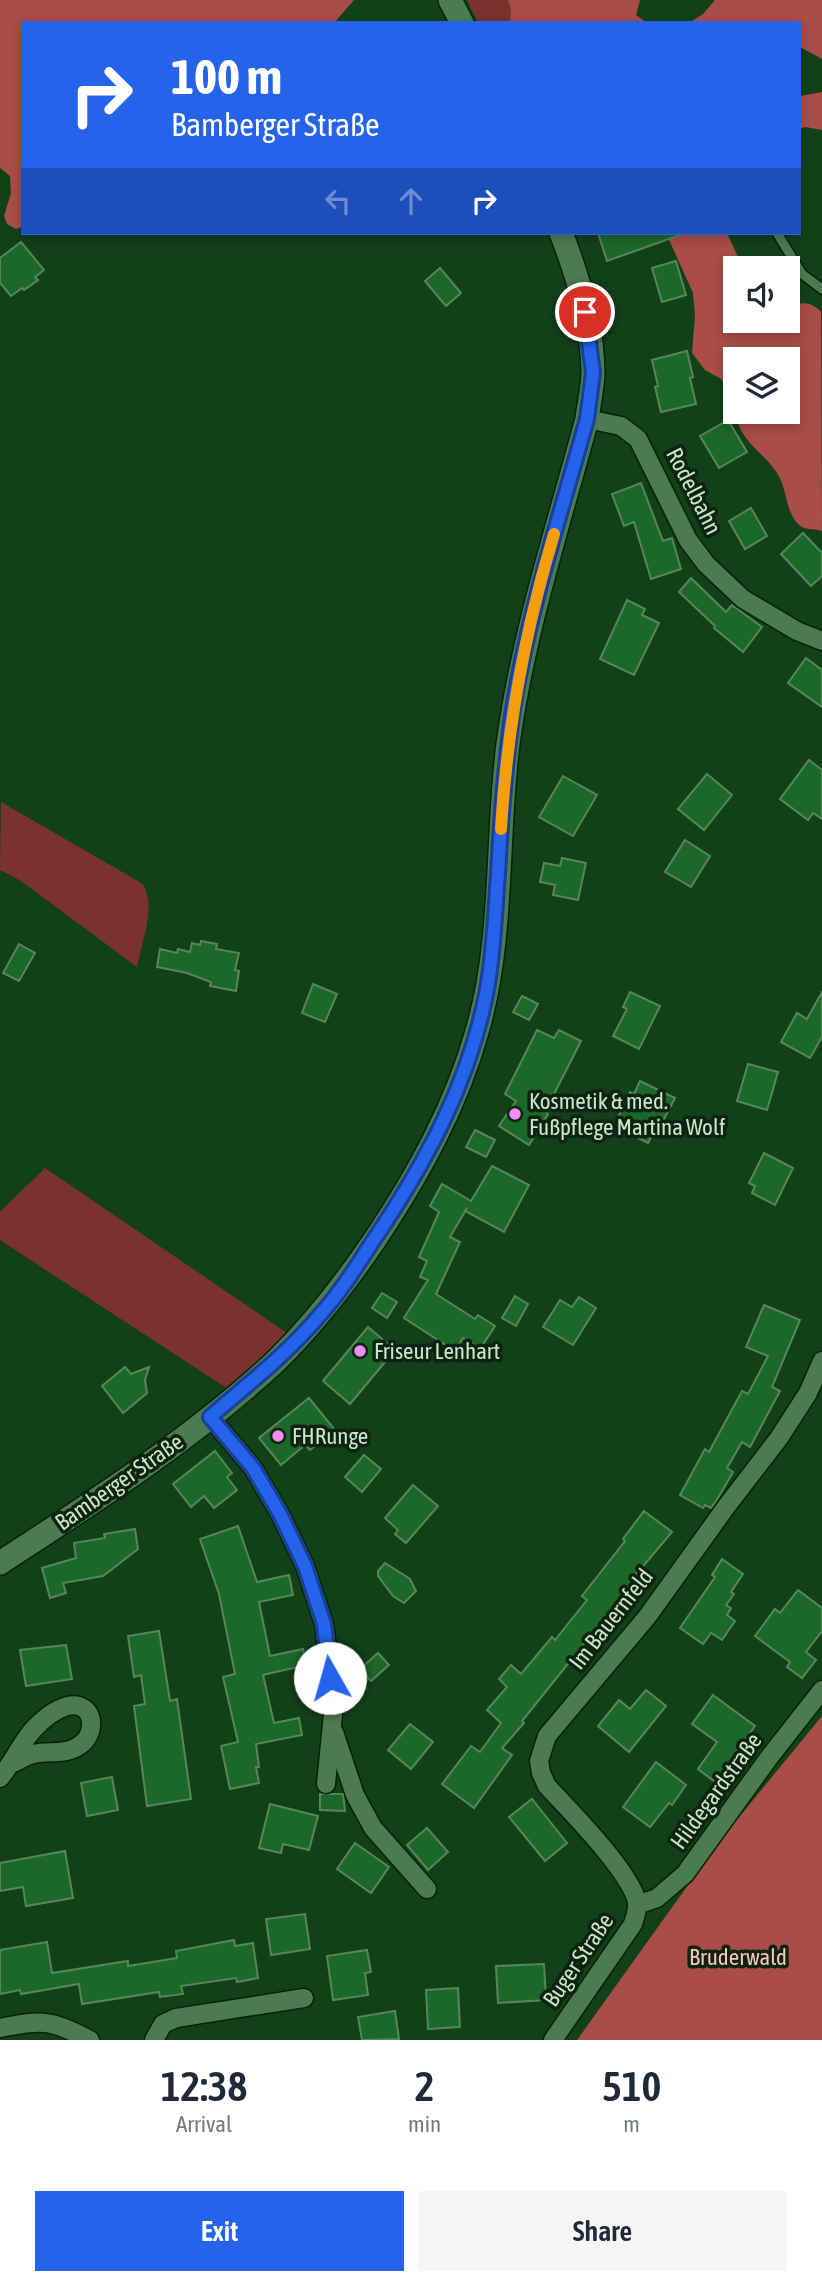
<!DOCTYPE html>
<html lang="en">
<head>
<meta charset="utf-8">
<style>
	:root { --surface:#fff; --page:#f6f6f7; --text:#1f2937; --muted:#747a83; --accent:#2563eb }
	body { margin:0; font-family:"Asap Condensed",sans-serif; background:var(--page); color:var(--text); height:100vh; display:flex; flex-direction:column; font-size:26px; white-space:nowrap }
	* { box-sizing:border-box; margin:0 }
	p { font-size:23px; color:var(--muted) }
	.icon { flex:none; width:38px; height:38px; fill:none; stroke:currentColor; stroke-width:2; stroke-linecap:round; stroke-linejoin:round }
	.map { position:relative; height:2040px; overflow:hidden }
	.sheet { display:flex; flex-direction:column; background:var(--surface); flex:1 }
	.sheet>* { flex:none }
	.banner { position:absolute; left:21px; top:21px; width:780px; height:214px; border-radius:0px; box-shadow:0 4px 10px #0003; background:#2563eb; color:#fff; overflow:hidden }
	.tools { position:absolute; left:723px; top:256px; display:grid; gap:14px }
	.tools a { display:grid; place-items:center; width:77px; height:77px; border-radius:0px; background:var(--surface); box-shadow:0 4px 10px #0003; font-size:35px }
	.pin { position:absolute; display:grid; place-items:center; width:60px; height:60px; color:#fff; margin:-30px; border:4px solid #fff; border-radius:50%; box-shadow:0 2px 7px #0007 }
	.me { position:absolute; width:77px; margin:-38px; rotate:353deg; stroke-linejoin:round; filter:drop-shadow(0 0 5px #0008) }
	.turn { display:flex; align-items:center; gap:24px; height:147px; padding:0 35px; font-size:32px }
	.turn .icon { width:91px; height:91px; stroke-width:2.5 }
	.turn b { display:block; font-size:49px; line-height:60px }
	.lanes { display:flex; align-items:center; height:66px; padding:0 35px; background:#0003; justify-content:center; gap:35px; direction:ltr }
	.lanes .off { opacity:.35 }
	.eta { display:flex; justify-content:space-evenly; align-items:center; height:119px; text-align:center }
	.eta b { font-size:42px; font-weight:600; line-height:49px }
	.cta { display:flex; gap:14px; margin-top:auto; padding:14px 35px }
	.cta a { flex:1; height:80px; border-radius:0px; background:var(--accent); color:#fff; font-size:28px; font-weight:600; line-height:80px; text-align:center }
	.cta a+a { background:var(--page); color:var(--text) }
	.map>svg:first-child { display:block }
	.green { fill:#7a322e }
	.forest { fill:#a84d47 }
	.building { fill:#1c6828; stroke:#578659; stroke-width:2 }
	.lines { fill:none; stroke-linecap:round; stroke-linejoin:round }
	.service-casing { stroke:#022507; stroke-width:12 }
	.minor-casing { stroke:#022507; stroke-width:21 }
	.tertiary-casing { stroke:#022507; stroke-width:26 }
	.service { stroke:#4d7b50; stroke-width:9 }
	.minor { stroke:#4d7b50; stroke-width:18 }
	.tertiary { stroke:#4d7b50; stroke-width:23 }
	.route-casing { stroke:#184099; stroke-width:18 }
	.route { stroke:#2563eb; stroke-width:12 }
	.slow { stroke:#f59e0b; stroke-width:12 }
	.poi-dot { fill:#f18bf5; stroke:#0f2311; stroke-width:2.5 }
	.labels { text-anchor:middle; stroke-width:7; stroke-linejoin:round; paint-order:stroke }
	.street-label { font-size:23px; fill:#cbe4cc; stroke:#0f2311 }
	.poi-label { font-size:23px; fill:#cbe4cc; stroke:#0f2311; text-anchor:start }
	.park-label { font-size:23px; fill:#f8c4be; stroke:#0f2311 }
</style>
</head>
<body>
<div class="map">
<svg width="822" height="2040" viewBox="0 0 822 2040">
	<rect width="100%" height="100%" fill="#124119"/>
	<!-- green -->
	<g class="green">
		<path d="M467 0H508L511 9 510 23H478Z"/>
		<path d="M1 802 143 884C156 908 142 941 137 967L21 881 0 870Z"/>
		<path d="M45 1168 287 1333 228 1389 0 1240V1212Z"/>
	</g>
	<!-- forest -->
	<g class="forest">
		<path d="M0 0H354L334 23H23V226L16 229 7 224 4 216 11 193 10 176 0 168Z"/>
		<path d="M508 0H640L636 15 647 23H510L511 9Z"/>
		<path d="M715 0H822V59L800 47V23H689L703 14Z"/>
		<path d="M822 92V130L805 127 800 129V96Z"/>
		<path d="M666 233H727L743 268H735V320H788V306C800 302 812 301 821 312L822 531C813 528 804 531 797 523 785 509 787 488 777 473 764 452 737 440 736 411H788V359H735V400L721 379 705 370 692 353 695 316 693 293Z"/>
		<path d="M822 1716V2040H577L721 1839Z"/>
	</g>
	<!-- building -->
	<g class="building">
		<path d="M598 233H680V235L607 261Z"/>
		<path d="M21 242 44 270 35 277 38 280 24 290 22 288 11 296 0 283V258Z"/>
		<path d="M676 261 686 295 662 302 652 268Z"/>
		<path d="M440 268 461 293 446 306 425 281Z"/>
		<path d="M687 351 693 377 690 378 696 404 661 412 655 387 658 386 652 360Z"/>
		<path d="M728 420 747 452 719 468 700 436Z"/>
		<path d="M641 483 663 541 672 538 681 569 651 579 634 522 624 526 612 494Z"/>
		<path d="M751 508 767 536 745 549 729 521Z"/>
		<path d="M803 533 822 553V576L811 586 781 554Z"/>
		<path d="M691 578 726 612 732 605 762 627 743 652 714 628 715 626 679 592Z"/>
		<path d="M627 600 645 609 642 615 659 623 634 675 600 659Z"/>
		<path d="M806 658 822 670V707L788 683Z"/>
		<path d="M809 760 822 770V819L813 813 808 820 780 799Z"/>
		<path d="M707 774 732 795 704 830 678 809Z"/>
		<path d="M563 776 597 795 573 836 539 817Z"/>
		<path d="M685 840 710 856 691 887 665 872Z"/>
		<path d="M562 858 586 863 578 900 553 895 555 885 540 882 544 863 560 866Z"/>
		<path d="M201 941 217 944 216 949 239 953 235 970 239 971 236 991 210 986 211 982 187 973 157 967 160 949 177 953 178 949 190 952 192 943 200 945Z"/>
		<path d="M19 944 35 953 19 981 3 973Z"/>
		<path d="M313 984 337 994 325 1022 302 1013Z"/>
		<path d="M630 992 660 1006 639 1049 613 1036 627 1009 623 1007Z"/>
		<path d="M822 992V1037L810 1058 781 1042 797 1013 807 1019Z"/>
		<path d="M522 996 538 1004 529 1020 513 1012Z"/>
		<path d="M537 1030 554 1038 559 1030 581 1041 545 1112 548 1114 529 1145 499 1126 516 1101 505 1094Z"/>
		<path d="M748 1064 778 1072 767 1110 737 1101Z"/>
		<path d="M640 1081 675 1098 663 1121 660 1119 648 1143 614 1126 630 1092 634 1094Z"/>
		<path d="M475 1130 495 1140 486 1157 466 1147Z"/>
		<path d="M764 1153 793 1168 775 1205 752 1193 755 1186 749 1183Z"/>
		<path d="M492 1166 529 1185 504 1232 465 1211 467 1208 450 1237 460 1242 436 1294 475 1319 478 1315 495 1326 480 1349 463 1338 455 1351 404 1318 428 1280 420 1277 427 1261 419 1257 439 1212 430 1206 442 1184 471 1201Z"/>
		<path d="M382 1293 397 1302 387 1318 372 1308Z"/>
		<path d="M515 1296 528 1304 516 1326 502 1318Z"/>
		<path d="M579 1297 596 1308 573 1345 543 1327 560 1300 572 1307Z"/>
		<path d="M764 1305 800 1320 772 1387 780 1391 750 1447 742 1442 727 1468 733 1472 718 1498 711 1508 705 1505 703 1508 680 1495 705 1449 709 1452 742 1391 748 1394 768 1356 746 1347Z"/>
		<path d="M368 1327 395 1350 350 1404 323 1381Z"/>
		<path d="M125 1367 131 1374 149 1367 145 1380 147 1393 123 1413 102 1386Z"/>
		<path d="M309 1398 335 1430 310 1450 305 1445 281 1465 259 1438Z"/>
		<path d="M215 1451 232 1473 227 1477 237 1490 214 1508 204 1496 191 1507 173 1484Z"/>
		<path d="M364 1455 381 1469 362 1492 345 1477Z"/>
		<path d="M413 1485 438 1506 406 1543 395 1534 398 1530 385 1518Z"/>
		<path d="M644 1511 672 1532 634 1577 644 1586 616 1622 607 1615 522 1721 524 1723 502 1748 512 1755 474 1808 442 1784 471 1746 480 1752 501 1723 487 1710 507 1687 499 1679 511 1665 521 1674 552 1637 555 1640 587 1600 582 1596 625 1541 623 1539Z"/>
		<path d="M238 1526 257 1582 289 1575 293 1595 259 1602 270 1656 303 1649 306 1665 263 1675 274 1723 299 1718 302 1735 256 1744 259 1767H256L259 1783 230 1789 221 1746 238 1742 223 1677 235 1674 219 1594 200 1539Z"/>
		<path d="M135 1529 138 1549 103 1576 63 1583 66 1593 50 1598 42 1568 76 1558 74 1543 105 1538 104 1534Z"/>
		<path d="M722 1559 743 1574 731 1592 734 1594 726 1605 731 1608 727 1615 735 1621 722 1640 711 1633 703 1644 680 1628 715 1577 712 1575Z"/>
		<path d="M385 1563 410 1579 416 1591 404 1603 393 1596 378 1576V1571Z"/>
		<path d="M798 1590 822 1608V1631L806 1652 816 1660 802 1678 787 1667 790 1662 755 1636 775 1609 780 1613Z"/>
		<path d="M159 1631 170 1701 177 1699 191 1799 147 1806 134 1706 145 1704 141 1675 134 1677 128 1636Z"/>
		<path d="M66 1645 72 1679 26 1686 20 1650Z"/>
		<path d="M378 1653 389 1665 371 1681 360 1669Z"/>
		<path d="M646 1690 666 1706 629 1752 598 1726 619 1700 630 1709Z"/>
		<path d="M713 1695 755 1726 725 1768 730 1771 719 1785 698 1769 717 1742 692 1724Z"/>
		<path d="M410 1724 433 1742 411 1769 388 1750Z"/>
		<path d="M656 1762 686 1785 672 1805 669 1803 650 1827 623 1807Z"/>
		<path d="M112 1777 118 1810 87 1816 81 1783Z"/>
		<path d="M320 1794H343L345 1811 320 1810Z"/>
		<path d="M532 1799 567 1843 545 1861 509 1817Z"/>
		<path d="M270 1804 318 1816 309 1850 283 1844 281 1853 259 1848Z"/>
		<path d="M427 1828 448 1852 428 1870 407 1845Z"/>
		<path d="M355 1843 389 1867 371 1893 337 1869Z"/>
		<path d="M65 1851 73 1898 26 1906 23 1887 0 1891V1863Z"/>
		<path d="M305 1914 310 1949 271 1955 266 1919Z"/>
		<path d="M234 1940 235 1946 253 1943 258 1978 237 1982 236 1978 181 1986 183 1994 160 1997 159 1992 82 2004 79 1984 21 1994 20 1990 0 1994V1950L47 1942 52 1973 128 1961V1966L177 1958 176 1951Z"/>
		<path d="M367 1950 371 1972 365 1973 368 1995 333 2000 327 1956Z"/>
		<path d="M544 1964 546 2000 498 2003 496 1966Z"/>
		<path d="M458 1988 460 2027 428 2029 426 1990Z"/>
		<path d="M395 2011 399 2039 362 2040 358 2017Z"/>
	</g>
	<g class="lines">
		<defs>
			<path id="service" d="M777 233 802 274 822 289"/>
			<g id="minor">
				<path d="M587 419 621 426 638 439 688 540 706 564 743 599 797 631 822 641"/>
				<path d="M210 1417 253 1468 280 1514 305 1566 324 1624 334 1704 326 1784"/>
				<path d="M334 1732 355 1795 373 1828 427 1889"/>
				<path d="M0 1778C15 1760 23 1737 41 1722 49 1714 67 1702 79 1706 97 1712 93 1737 80 1745 65 1756 50 1750 33 1754 27 1755 20 1760 13 1763"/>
				<path d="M637 1905 657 1898 685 1874 768 1759 822 1690"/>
				<path d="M0 2028C43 2019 51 2020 90 2040"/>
				<path d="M154 2040 163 2024 176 2018 304 1998"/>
				<path d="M553 2040 633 1924C635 1917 638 1910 637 1902 630 1871 570 1811 547 1786L541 1773 539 1761 547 1736 647 1617 726 1507 779 1438 808 1393 822 1361"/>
			</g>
			<g id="tertiary">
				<path d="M450 0 462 23"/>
				<path d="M0 1563C95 1501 192 1439 275 1362 313 1325 344 1285 374 1241 418 1175 457 1105 478 1028 504 936 496 838 508 744 523 633 558 527 587 419 589 403 593 387 593 371 592 324 578 276 561 233"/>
			</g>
		</defs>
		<!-- service casing -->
		<use href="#service" class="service-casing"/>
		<!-- minor casing -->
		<use href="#minor" class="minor-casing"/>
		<!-- tertiary casing -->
		<use href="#tertiary" class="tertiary-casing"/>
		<!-- service -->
		<use href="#service" class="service"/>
		<!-- minor -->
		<use href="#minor" class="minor"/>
		<!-- tertiary -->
		<use href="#tertiary" class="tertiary"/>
	</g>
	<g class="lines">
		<defs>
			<path id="route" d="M330 1678 324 1624 305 1566 280 1514 253 1468 210 1417C247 1385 287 1354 319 1316 339 1294 355 1269 371 1244 424 1166 470 1083 487 989 494 951 495 912 498 874 501 817 505 760 514 703 530 607 561 513 587 419L593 373 585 312"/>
		</defs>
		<!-- route casing -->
		<use href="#route" class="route-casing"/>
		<!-- route -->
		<use href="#route" class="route"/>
		<!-- slow -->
		<path class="slow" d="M501 829C507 729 525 630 554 534"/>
	</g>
	<!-- markers -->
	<g class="poi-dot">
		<circle cx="515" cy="1114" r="7"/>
		<circle cx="360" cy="1351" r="7"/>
		<circle cx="278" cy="1436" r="7"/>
	</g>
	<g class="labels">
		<!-- street labels -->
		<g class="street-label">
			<text transform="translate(694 491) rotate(63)" y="8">Rodelbahn</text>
			<text transform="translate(119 1482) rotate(-35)" y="8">Bamberger Straße</text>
			<text transform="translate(611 1619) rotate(-52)" y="8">Im Bauernfeld</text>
			<text transform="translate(716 1791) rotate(-54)" y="8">Hildegardstraße</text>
			<text transform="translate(578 1960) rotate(-56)" y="8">Buger Straße</text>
		</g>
		<!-- poi labels -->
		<g class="poi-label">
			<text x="529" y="1109">Kosmetik &amp; med.<tspan x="529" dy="26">Fußpflege Martina Wolf</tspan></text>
			<text x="374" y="1359">Friseur Lenhart</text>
			<text x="292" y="1444">FHRunge</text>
		</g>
		<!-- park labels -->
		<g class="park-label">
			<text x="738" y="1965">Bruderwald</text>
		</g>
	</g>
</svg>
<div class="tools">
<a><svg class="icon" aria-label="sound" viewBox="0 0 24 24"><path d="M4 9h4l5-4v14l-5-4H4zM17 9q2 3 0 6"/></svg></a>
<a><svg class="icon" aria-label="layers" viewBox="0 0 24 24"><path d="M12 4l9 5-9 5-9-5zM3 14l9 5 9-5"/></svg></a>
</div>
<div class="pin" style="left:585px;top:312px;background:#d93025"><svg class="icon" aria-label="arrive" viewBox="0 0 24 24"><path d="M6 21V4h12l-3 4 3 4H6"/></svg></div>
<svg class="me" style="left:330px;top:1678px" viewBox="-20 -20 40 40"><circle r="19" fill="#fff"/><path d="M0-13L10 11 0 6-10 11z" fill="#2563eb"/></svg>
<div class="banner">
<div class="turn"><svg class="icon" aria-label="right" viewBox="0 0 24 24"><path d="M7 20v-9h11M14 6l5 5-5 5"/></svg><div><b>100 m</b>Bamberger Straße</div></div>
<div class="lanes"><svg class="icon off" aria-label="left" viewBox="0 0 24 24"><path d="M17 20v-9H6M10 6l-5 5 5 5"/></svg><svg class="icon off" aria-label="ahead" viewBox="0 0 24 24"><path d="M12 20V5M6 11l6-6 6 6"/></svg><svg class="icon" aria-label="right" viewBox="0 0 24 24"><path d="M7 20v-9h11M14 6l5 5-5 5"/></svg></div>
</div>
</div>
<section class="sheet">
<div class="eta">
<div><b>12:38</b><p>Arrival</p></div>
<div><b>2</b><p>min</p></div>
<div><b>510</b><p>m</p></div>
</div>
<div class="cta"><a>Exit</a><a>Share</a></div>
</section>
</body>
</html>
